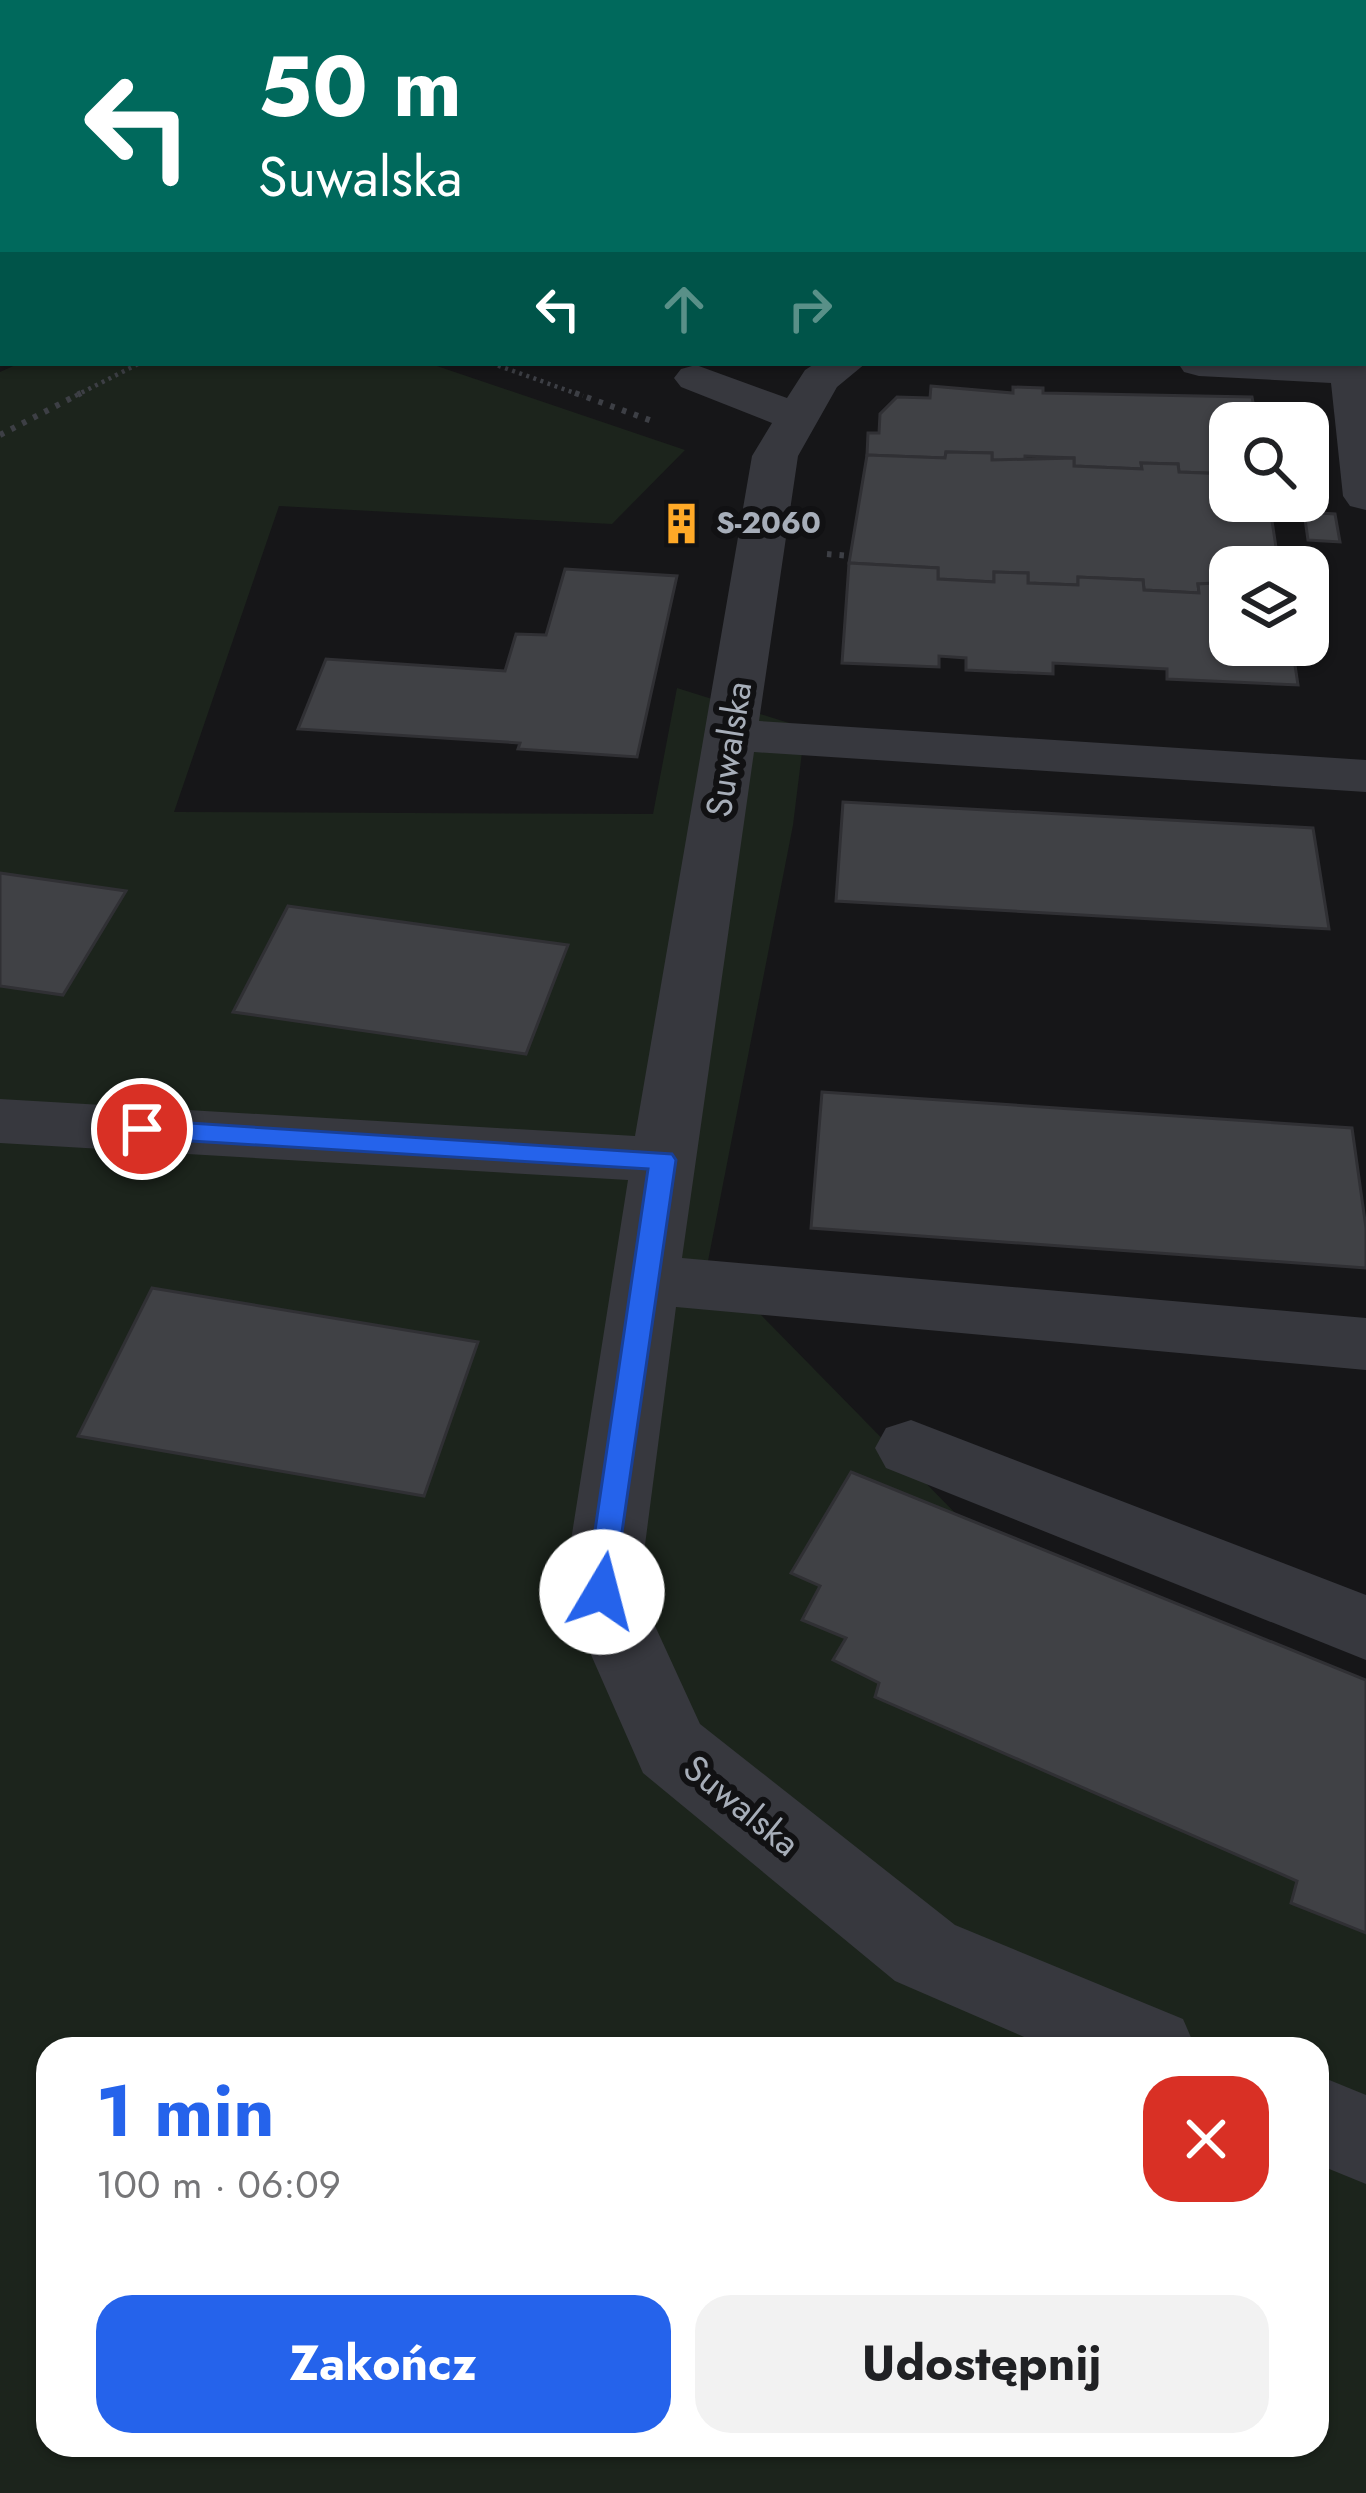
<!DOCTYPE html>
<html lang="pl">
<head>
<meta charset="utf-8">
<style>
	:root { --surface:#fff; --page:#f2f2f2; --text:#202124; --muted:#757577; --accent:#2563eb }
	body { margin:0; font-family:Jost,sans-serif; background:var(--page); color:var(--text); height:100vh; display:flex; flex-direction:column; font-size:45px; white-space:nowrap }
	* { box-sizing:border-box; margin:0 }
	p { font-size:39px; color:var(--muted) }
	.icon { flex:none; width:66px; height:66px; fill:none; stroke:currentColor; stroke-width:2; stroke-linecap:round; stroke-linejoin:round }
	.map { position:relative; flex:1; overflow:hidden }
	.drawer { position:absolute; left:36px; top:2037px; width:1293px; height:420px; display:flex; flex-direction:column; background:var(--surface); border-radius:36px; box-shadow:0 3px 9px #0004 }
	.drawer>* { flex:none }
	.top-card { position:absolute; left:0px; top:0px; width:1368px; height:366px; box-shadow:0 3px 9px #0004; background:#00695c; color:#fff; overflow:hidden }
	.controls { position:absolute; left:1209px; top:402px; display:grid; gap:24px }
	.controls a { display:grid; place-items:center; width:120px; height:120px; border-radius:24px; background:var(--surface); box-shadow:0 3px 9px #0004; font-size:60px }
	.pin { position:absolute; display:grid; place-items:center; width:102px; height:102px; color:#fff; margin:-51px; border:6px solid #fff; border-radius:50%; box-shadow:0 3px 12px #0007 }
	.me { position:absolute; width:132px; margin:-66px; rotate:8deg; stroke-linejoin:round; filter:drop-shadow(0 0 9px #0008) }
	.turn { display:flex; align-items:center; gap:42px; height:252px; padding:0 60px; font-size:54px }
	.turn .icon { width:156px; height:156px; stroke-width:2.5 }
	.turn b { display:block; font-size:84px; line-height:102px }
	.lanes { display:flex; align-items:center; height:114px; padding:0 60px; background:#0003; justify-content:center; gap:60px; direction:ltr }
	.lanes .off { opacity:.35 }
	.round { display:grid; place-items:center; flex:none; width:126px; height:126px; border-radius:36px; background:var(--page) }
	.head { display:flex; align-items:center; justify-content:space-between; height:204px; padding:0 60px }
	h1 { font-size:72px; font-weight:700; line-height:90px; color:var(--accent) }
	.primary-button { display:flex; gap:24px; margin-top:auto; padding:24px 60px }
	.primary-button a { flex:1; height:138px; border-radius:36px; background:var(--accent); color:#fff; font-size:48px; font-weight:700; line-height:138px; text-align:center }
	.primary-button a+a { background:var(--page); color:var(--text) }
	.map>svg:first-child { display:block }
	.green { fill:#1c241c; fill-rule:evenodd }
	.building { fill:#404145; stroke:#303034; stroke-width:3 }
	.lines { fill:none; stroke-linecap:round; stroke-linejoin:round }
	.path-far1 { stroke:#3d3f45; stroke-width:4.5; stroke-dasharray:3 4.5; stroke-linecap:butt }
	.path { stroke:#3d3f45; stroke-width:6; stroke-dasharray:4.5 8; stroke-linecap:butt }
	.minor { fill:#37383e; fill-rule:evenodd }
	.route { fill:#2563eb; stroke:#184099; stroke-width:3 }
	.labels { text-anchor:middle; stroke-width:12; stroke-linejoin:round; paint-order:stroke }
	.far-poi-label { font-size:30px; font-weight:bold; fill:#a7aeb9; stroke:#111113; text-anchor:start }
	.street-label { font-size:36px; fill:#a7aeb9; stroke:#111113 }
</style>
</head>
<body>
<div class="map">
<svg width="1366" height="2493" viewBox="0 0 1366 2493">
	<rect width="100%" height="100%" fill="#161618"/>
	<!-- green -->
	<g class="green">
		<path d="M0 0H637L3 3 0 289Z"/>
		<path d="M20 363H428L685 450 612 524 279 506 174 812 653 814 677 688 805 728 793 825 708 1261 1366 1932V2493H0V372ZM48 2049H1317V2445H48Z"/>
	</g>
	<!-- building -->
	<g class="building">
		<path d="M931 386 1013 393V387L1043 388V393L1252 397 1257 423H1230V474L1179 472 1178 464 1141 463 1142 469 1074 466V458L1025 456V462L992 460V453L946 452 945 458 867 455 868 433H879L880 414 897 397 930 398Z"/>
		<path d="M946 452 992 453V460L1074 458V466L1142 469 1141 463 1178 464 1179 472 1230 474V501H1269L1279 567H1230L1226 585 1198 584 1199 593 1144 590 1143 580 1078 577V585L1028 583V573L994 572V582L938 579V568L849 563 867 455 945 458Z"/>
		<path d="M1304 512 1335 514 1340 542 1308 540Z"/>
		<path d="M849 563 938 568V579L994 582V572L1028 573V583L1078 585V577L1143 580 1144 590 1199 593 1198 584 1230 582V645H1292L1298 685 1167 679V669L1053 663V674L966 670V658L939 656V667L842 663Z"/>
		<path d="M565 569 677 576 637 757 518 749 520 743 298 729 326 659 505 671 516 634 546 635Z"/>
		<path d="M843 802 1313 828 1329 929 836 901Z"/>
		<path d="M0 873 126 891 63 995 0 986Z"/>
		<path d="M288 906 568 945 526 1054 233 1012Z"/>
		<path d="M822 1092 1352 1128 1366 1228V1268L811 1228Z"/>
		<path d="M152 1288 478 1342 424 1496 78 1436Z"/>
		<path d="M851 1472 1366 1680V1933L1291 1903 1297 1881 875 1697 879 1683 833 1660 846 1638 802 1620 820 1586 791 1573Z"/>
	</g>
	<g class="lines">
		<!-- path-far1 -->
		<g class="path-far1">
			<path d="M839 3 845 0"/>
			<path d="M909 3 919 0"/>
			<path d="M0 170 3 175"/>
			<path d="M491 363 583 396"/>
			<path d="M75 396 140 363"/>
		</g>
		<!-- path -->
		<g class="path">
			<path d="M575 393 655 422"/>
			<path d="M0 435 81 393"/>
			<path d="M827 554 850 556"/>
		</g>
		<!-- minor -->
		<g class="minor">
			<path d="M64 0H100L62 3Z"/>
			<path d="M723 0H761L721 3Z"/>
			<path d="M1135 0H1179L1181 3H1138Z"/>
			<path d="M1333 0H1366V12L1365 3Z"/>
			<path d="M0 34H3L0 55Z"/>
			<rect x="1365" y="127" width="1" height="22"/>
			<rect x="1365" y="239" width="1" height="24"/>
			<path d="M3 335V361L0 362V336Z"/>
			<path d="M1366 359V510L1350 506 1343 496 1331 383 1199 376 1184 372 1178 363H1365Z"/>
			<path d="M816 363H866L837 387 798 456 759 721 1366 760V792L754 752 682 1258 1366 1318V1370L676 1307 639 1591 700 1724 955 1925 1183 2019 1196 2049H1052L895 1981 643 1773 563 1591 628 1180 0 1143V1099L635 1136 752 456 772 423 681 387 674 378 681 369 696 365 787 398 805 370Z"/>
			<path d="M911 1420 1366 1595V1660L886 1468 875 1448 886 1428Z"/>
			<path d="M1317 2075 1366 2095V2184L1317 2164Z"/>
		</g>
	</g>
	<!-- route -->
	<path class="route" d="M142 1120 672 1154 676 1160 612 1601 602 1604 591 1601 586 1592 648 1169 142 1138 129 1129Z"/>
	<!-- icons -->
	<defs>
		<symbol id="building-bare" viewBox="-9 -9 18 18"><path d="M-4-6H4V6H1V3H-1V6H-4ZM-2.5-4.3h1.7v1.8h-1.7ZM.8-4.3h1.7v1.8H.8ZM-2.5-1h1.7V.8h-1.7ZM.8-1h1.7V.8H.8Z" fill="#ffa927" stroke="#111113" stroke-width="2.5" paint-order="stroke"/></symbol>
	</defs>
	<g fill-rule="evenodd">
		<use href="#building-bare" x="652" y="494" width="59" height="59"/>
	</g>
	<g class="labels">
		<!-- far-poi labels -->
		<g class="far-poi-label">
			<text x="716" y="533">S-2060</text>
		</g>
		<!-- street labels -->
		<g class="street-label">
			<text transform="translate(728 749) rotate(-81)" y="13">Suwalska</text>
			<text transform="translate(742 1805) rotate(39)" y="13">Suwalska</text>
		</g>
	</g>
</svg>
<div class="controls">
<a><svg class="icon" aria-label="search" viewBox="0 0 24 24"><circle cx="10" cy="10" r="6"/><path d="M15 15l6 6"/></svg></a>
<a><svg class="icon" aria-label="layers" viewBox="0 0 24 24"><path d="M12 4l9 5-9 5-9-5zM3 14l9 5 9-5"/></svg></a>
</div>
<div class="pin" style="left:142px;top:1129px;background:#d93025"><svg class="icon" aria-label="arrive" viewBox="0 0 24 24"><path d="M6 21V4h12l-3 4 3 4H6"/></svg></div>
<svg class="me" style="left:602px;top:1592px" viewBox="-20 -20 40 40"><circle r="19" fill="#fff"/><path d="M0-13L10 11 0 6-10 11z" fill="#2563eb"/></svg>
<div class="top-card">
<div class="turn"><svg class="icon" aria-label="left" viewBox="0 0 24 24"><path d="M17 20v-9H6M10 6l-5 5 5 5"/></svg><div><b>50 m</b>Suwalska</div></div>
<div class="lanes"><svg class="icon" aria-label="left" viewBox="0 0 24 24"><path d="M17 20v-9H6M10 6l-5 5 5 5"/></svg><svg class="icon off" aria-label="ahead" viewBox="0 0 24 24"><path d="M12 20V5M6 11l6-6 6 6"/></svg><svg class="icon off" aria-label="right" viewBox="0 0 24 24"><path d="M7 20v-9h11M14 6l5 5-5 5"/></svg></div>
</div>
<section class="drawer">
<div class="head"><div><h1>1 min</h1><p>100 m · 06:09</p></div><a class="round" style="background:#d93025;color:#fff"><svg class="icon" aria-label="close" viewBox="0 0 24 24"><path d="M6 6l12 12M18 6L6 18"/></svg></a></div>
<div class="primary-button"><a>Zakończ</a><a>Udostępnij</a></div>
</section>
</div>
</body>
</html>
